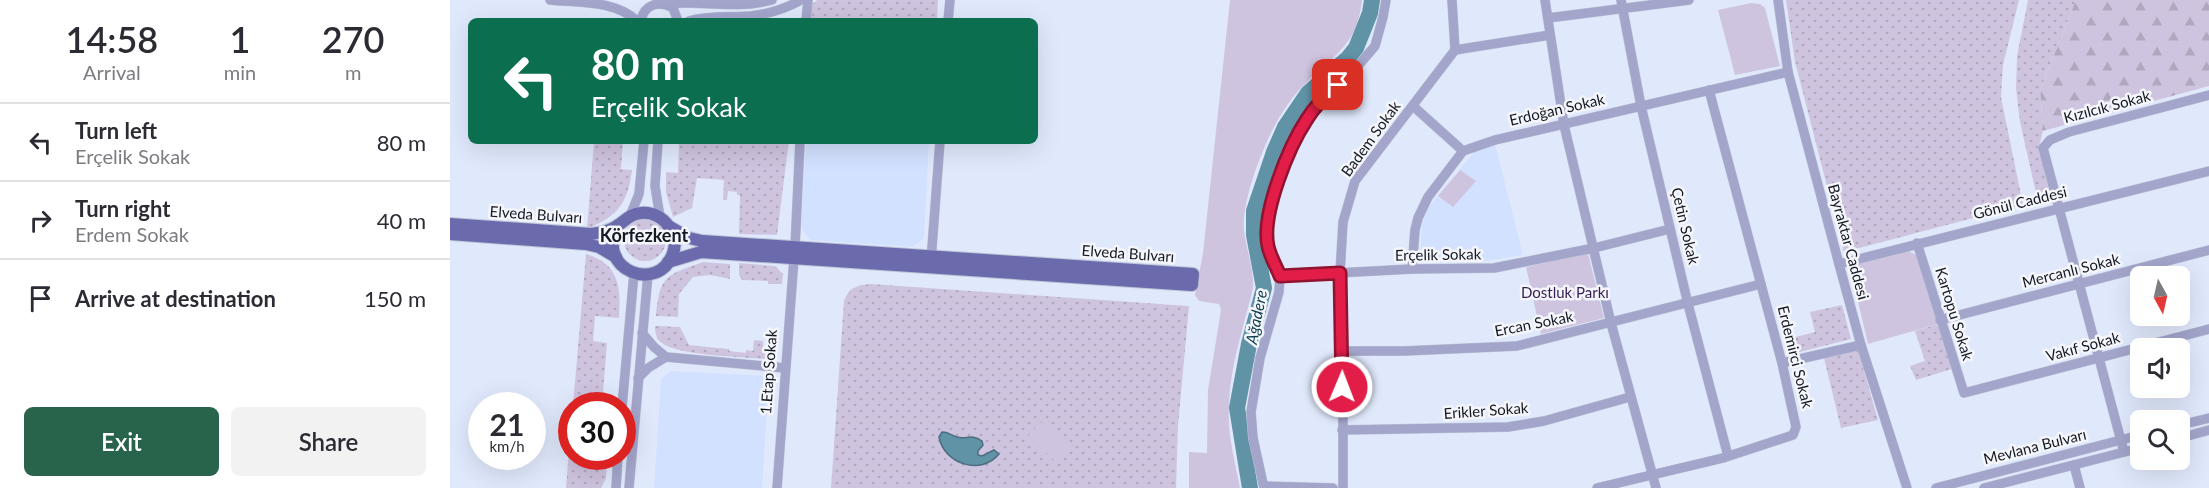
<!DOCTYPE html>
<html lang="en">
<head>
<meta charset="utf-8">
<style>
	:root { --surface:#fff; --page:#f2f2f3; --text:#2b2b33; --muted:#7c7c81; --line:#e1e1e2; --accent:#28634c }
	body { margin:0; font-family:Lato,sans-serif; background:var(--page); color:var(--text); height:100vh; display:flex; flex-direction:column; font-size:22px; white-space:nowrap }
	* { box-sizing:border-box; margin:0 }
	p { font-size:20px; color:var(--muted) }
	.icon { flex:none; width:33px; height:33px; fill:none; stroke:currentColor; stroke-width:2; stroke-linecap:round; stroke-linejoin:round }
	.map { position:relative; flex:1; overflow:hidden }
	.sheet { display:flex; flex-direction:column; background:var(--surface); width:450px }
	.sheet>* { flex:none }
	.guide { position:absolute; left:18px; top:18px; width:570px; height:126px; border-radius:9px; box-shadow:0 6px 24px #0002; background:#0b6e4f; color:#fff; overflow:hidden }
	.needle { width:39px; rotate:172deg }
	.fabs { position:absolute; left:1680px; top:266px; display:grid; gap:12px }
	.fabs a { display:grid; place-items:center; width:60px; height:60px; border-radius:9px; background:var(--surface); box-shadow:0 6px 24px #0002; font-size:30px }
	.speed { position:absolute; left:18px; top:392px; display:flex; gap:12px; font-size:30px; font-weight:700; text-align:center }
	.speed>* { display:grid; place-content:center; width:78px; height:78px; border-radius:50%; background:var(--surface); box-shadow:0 6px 24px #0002; line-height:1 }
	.speed small { font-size:15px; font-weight:400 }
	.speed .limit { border:9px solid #d22; background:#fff; color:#111 }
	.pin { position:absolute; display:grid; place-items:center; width:51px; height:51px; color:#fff; margin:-26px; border-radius:12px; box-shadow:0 3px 9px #0006 }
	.me { position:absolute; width:66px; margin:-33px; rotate:1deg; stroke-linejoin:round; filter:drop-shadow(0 0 4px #0008) }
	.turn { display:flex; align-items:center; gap:21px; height:126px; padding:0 24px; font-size:27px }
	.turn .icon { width:78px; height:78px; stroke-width:2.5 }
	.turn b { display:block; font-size:42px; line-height:51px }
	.eta { display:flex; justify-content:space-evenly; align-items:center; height:102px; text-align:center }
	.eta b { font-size:36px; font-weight:600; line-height:42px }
	.button { display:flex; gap:12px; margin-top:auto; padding:12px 24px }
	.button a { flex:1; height:69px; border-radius:9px; background:var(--accent); color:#fff; font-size:24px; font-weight:600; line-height:69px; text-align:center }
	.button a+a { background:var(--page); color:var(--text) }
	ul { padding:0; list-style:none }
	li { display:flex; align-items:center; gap:18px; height:78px; padding:0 24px; border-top:2px solid var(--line) }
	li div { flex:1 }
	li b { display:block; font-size:22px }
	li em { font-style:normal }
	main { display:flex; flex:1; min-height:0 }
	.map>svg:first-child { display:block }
	.built { fill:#d2e1ff }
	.grass { fill:url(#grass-dots) }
	.forest { fill:url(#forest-firs) }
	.park { fill:#cfc4e0 }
	.water { fill:#6193a7; stroke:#4a6e7f; stroke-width:1.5 }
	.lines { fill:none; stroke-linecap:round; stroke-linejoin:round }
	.river { stroke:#6193a7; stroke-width:16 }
	.minor-casing { stroke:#bbc4d5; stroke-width:10 }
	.major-casing { stroke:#bbc4d5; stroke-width:14 }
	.minor { stroke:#a3a5cb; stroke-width:9 }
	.major { stroke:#6b6aad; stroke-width:12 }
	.route-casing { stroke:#92132f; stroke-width:15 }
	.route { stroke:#e11d48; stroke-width:10 }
	.labels { text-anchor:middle; stroke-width:5; stroke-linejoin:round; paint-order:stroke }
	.street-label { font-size:15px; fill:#151921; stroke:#f4f6fb }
	.park-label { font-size:15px; fill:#361e51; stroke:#f4f6fb }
	.water-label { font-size:16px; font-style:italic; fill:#0e3c4b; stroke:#f4f6fb }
	.quarter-label { font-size:18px; font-weight:bold; fill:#151921; stroke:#f4f6fb }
</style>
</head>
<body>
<main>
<section class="sheet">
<div class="eta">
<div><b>14:58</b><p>Arrival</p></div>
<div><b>1</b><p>min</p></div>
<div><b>270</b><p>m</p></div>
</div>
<ul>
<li><svg class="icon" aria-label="left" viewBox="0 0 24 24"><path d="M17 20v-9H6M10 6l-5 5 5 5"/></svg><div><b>Turn left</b><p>Erçelik Sokak</p></div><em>80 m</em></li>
<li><svg class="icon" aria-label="right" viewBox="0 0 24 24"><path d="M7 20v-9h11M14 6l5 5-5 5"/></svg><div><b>Turn right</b><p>Erdem Sokak</p></div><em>40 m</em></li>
<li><svg class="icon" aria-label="arrive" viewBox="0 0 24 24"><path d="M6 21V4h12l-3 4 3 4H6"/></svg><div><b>Arrive at destination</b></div><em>150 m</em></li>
</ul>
<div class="button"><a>Exit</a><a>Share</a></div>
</section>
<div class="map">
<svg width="1759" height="488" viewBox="0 0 1759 488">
	<defs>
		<pattern id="grass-dots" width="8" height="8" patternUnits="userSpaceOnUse" patternTransform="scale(1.5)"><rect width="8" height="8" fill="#cfc4e0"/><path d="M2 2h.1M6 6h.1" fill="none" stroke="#b1a8c0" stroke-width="1.8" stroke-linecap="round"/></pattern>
		<pattern id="forest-firs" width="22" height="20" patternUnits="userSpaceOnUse" patternTransform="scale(1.5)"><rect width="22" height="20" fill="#cfc4e0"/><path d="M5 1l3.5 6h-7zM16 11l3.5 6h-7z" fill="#b1a8c0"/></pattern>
	</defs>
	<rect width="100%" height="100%" fill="#e0e9fc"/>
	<!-- built -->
	<g class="built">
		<path d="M356 141H479L474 238 463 247 360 240 351 227Z"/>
		<path d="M1045 144 1073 255 1035 261H970L972 224 978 208 1025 151Z"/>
		<path d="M221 371 319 376 312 488H204L211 379Z"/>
	</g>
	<!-- grass -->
	<g class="grass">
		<path d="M367 0H488L487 21H361V5Z"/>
		<path d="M1336 0H1569L1553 65 1551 97 1573 205 1394 252 1345 62Z"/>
		<path d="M1578 0H1626L1590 90 1593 131 1589 147 1601 199 1588 202 1570 122 1566 88 1567 56Z"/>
		<path d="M144 141H173L171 169 182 170C178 203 168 216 137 229Z"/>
		<path d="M229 141H339L327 235 289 234 290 195H287V192L278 191 277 200H273L274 180 247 178 242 208 223 217 216 192V172L228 173Z"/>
		<circle cx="195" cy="240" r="21"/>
		<path d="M136 254C170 264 171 288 169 318L145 316 143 341 157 343 152 405H123Z"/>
		<path d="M253 262 280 264V279L260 275 243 277 229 294 228 317 206 316C209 275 217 275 253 262Z"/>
		<path d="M289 263 325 266 333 274 332 284H318V281L292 280 289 275Z"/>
		<path d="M421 284 739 306 728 426 726 488H381L394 301C399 287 408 285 421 284Z"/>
		<path d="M1392 305 1401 339 1338 355 1334 340 1365 332 1360 312Z"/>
		<path d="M1488 324 1502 369 1466 380 1460 366 1475 361 1465 331Z"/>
		<path d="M205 326 230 327 239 345 279 349V351L296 353V350L303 351 304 340 313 341V347H327L323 355 316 359C293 357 229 356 212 343 206 339 205 333 205 326Z"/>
		<path d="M1408 350 1428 420 1391 428 1374 358Z"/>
		<path d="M121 425 122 456H148L157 459 156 478 151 488H116Z"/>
	</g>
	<!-- forest -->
	<path class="forest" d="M1626 0H1759V86L1593 131 1590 90Z"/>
	<!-- park -->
	<g class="park">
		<path d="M780 0H912C907 45 887 52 858 81 843 95 830 114 821 133 809 158 792 202 794 230 796 249 804 268 803 288 794 326 780 366 779 406 777 433 785 461 790 488H739V452L757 453 758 390 771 310 769 304 749 301 745 295 753 253Z"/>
		<path d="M1301 3 1310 4 1315 8 1330 66 1285 75 1268 10Z"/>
		<path d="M1010 170 1026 181 1003 207 988 196Z"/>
		<path d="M1456 250 1466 255 1488 324 1418 344 1400 268 1402 264Z"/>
		<path d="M1138 253 1154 318 1091 334 1076 267Z"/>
		<path d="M591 422 620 449 606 462 578 436Z"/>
	</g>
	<!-- water -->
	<path class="water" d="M492 432C499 432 500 435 507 437 516 440 521 433 532 441L533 445 528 451V455L532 456 544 450 549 454C531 476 494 464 489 437Z"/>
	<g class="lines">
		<!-- river -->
		<path class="river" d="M800 488 787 408 799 344 814 288 804 235V211L824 152 835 127 858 93 898 58 906 48 920 13 922 0"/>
		<defs>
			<g id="minor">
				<path d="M100 0C128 3 165 0 187 21"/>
				<path d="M1095 0 1114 125 1161 323 1206 488"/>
				<path d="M1171 0 1191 106 1238 304 1278 456"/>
				<path d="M1328 0 1338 72 1389 264 1411 345 1457 488"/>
				<path d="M218 4C252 0 284 10 322 0"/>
				<path d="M1098 18 1239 0"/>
				<path d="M191 21C194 4 209 0 223 8L228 21"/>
				<path d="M239 21C260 15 280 18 301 16 318 14 335 9 351 0"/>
				<path d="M356 21 358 0"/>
				<path d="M498 21 500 0"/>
				<path d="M1005 50 1100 35"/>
				<path d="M963 106 1013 151"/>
				<path d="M208 141 205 186 210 217"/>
				<path d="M180 216 189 194 194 141"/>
				<path d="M1467 243 1514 393 1759 329"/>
				<path d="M345 247 350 141"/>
				<path d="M481 261 490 141"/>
				<path d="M1389 264 1759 171"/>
				<path d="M962 269 965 230 968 218 978 197 1013 151 1045 140 1338 72"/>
				<path d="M830 276 962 269 1044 268 1144 248 1220 229"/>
				<path d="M1490 320 1759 250"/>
				<path d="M192 333 204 347 216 357 335 368"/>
				<path d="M893 351H954L1067 346 1311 284"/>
				<path d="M1332 363 1411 345"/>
				<path d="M188 378 198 368 216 357"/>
				<path d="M172 407 184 273"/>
				<path d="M1730 425 1759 418"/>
				<path d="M892 430 1058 427 1094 421 1180 397"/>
				<path d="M1730 438 1759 430"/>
				<path d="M1674 452 1593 148 1600 140 1619 132 1759 95"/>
				<path d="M1624 465 1630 488"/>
				<path d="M814 486 883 488"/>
				<path d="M166 488 168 456"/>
				<path d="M179 488 198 274"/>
				<path d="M327 488 344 258"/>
				<path d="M814 488 803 438 801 412 810 358 829 292 830 276 817 245 819 209 831 173 856 119 875 95 901 74 925 46 933 17 936 0"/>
				<path d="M893 488V351L890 273 893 222 905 181 1005 50 1002 0"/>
				<path d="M1147 488 1273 458 1343 435 1346 427 1332 363 1259 90"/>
				<path d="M1486 488 1690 435"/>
				<path d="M1534 488 1690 448"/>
			</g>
			<g id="major">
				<path d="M0 224 141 234C150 233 159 231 167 226 176 220 180 214 191 213 202 212 213 217 219 227 225 234 226 245 223 253 209 295 144 270 168 225"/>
				<path d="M0 234 136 244 149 247 166 257"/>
				<path d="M218 262 251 252 742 285 743 274 252 241 239 238 220 227"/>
			</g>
		</defs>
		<!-- minor casing -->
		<use href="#minor" class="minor-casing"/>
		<!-- major casing -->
		<use href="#major" class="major-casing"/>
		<!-- minor -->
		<use href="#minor" class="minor"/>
		<!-- major -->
		<use href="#major" class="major"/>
	</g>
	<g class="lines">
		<defs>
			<path id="route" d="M888 85C876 95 865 106 857 119 839 146 811 214 818 246 820 256 826 266 830 276L890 273 892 387"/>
		</defs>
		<!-- route casing -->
		<use href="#route" class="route-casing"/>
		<!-- route -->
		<use href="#route" class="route"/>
	</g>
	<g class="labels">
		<!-- street labels -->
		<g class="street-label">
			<text transform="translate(1657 107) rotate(-15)" y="5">Kızılcık Sokak</text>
			<text transform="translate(1107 110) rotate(-13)" y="5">Erdoğan Sokak</text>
			<text transform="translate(921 139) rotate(-54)" y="5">Badem Sokak</text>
			<text transform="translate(1570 203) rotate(-14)" y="5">Gönül Caddesi</text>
			<text transform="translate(86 215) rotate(4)" y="5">Elveda Bulvarı</text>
			<text transform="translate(1235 226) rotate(77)" y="5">Çetin Sokak</text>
			<text transform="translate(1398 242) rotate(75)" y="5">Bayraktar Caddesi</text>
			<text transform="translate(678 254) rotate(4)" y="5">Elveda Bulvarı</text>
			<text transform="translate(988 255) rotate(-1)" y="5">Erçelik Sokak</text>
			<text transform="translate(1621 271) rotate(-14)" y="5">Mercanlı Sokak</text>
			<text transform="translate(1504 314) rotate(73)" y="5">Kartopu Sokak</text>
			<text transform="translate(1084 324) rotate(-11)" y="5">Ercan Sokak</text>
			<text transform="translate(1633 347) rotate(-15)" y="5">Vakıf Sokak</text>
			<text transform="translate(1345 357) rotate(76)" y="5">Erdemirci Sokak</text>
			<text transform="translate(319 372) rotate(-86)" y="5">1.Etap Sokak</text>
			<text transform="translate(1036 411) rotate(-4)" y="5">Erikler Sokak</text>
			<text transform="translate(1585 447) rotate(-14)" y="5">Mevlana Bulvarı</text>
		</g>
		<!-- park labels -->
		<g class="park-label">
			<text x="1115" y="298">Dostluk Parkı</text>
		</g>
		<!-- water labels -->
		<g class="water-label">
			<text transform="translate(806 317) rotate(-79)" y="6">Ağadere</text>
		</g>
		<!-- quarter labels -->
		<g class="quarter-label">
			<text x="194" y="242">Körfezkent</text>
		</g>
	</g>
</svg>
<div class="fabs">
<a><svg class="needle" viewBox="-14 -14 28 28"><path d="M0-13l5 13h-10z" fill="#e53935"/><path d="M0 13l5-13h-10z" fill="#7c7c81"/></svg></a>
<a><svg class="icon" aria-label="sound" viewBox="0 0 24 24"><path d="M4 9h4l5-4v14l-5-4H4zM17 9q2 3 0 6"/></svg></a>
<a><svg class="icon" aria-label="search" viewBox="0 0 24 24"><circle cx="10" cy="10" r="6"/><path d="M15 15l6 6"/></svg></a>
</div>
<div class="speed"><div>21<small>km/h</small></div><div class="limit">30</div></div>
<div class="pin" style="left:888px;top:85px;background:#d93025"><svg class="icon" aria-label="arrive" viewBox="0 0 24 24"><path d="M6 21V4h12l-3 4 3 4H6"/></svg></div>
<svg class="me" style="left:892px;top:387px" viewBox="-20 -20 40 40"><circle r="17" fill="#e11d48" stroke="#fff" stroke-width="3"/><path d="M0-11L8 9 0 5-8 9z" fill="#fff"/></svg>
<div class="guide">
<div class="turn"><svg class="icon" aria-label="left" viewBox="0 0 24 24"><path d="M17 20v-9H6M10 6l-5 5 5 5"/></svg><div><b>80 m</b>Erçelik Sokak</div></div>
</div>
</div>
</main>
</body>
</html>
